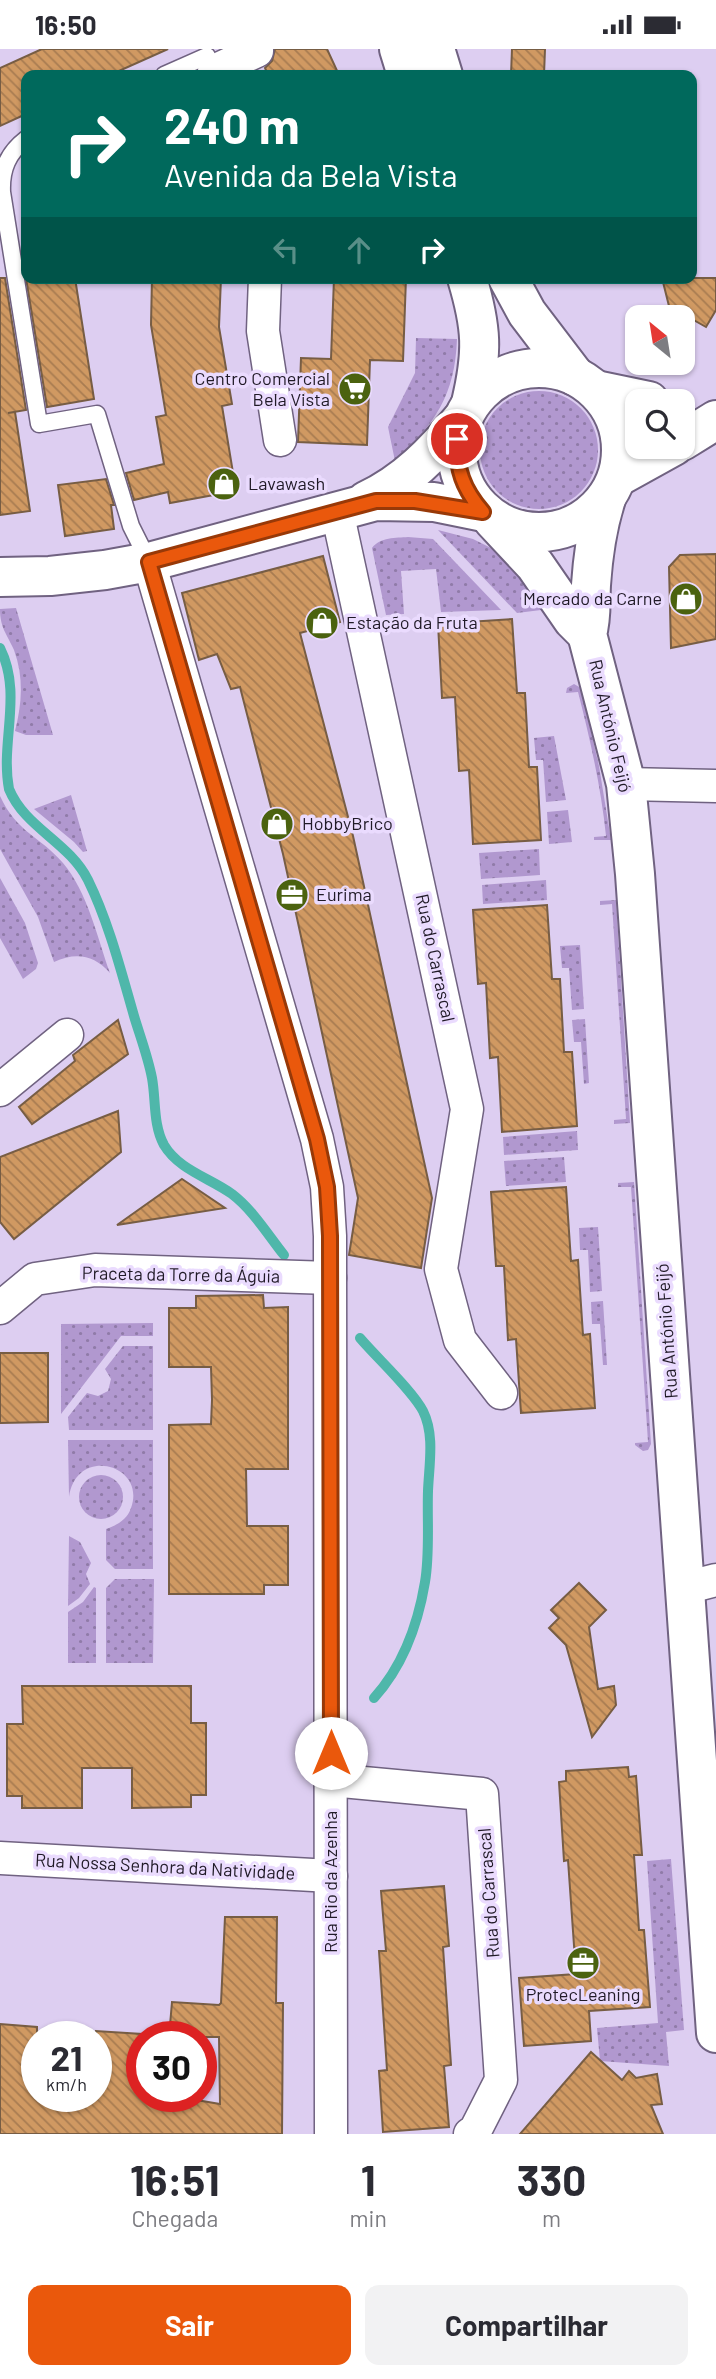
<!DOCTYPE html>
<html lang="pt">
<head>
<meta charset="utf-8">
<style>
	:root { --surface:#fff; --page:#f2f2f3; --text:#2b2b33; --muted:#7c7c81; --accent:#ea580c }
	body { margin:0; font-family:Barlow,sans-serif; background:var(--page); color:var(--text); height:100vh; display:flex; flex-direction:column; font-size:26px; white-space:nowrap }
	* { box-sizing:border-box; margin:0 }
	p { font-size:23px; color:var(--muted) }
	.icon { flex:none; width:38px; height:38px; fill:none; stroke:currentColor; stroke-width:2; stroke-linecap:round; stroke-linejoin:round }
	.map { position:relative; height:2085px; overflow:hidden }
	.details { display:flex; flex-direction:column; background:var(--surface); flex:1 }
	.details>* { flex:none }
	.hud { position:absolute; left:21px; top:21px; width:676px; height:214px; border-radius:14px; box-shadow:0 2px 5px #0004; background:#00695c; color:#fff; overflow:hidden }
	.needle { width:46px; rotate:330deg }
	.buttons { position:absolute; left:625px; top:256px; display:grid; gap:14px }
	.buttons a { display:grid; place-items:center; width:70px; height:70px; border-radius:14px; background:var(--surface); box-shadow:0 2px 5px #0004; font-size:35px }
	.speed { position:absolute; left:21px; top:1972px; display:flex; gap:14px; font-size:35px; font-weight:700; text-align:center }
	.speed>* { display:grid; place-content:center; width:91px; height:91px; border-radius:50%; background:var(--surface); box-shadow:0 2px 5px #0004; line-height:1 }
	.speed small { font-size:18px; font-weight:400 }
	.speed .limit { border:10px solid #d22; background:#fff; color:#111 }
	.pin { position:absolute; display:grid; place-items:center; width:60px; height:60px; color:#fff; margin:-30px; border:4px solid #fff; border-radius:50%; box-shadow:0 2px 7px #0007 }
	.me { position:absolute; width:77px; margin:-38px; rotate:0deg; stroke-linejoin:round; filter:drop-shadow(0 0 5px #0008) }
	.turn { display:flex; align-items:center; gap:24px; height:147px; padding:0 28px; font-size:32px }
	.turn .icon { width:91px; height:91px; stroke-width:2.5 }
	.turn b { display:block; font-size:49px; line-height:60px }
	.lanes { display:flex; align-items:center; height:66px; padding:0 28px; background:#0003; justify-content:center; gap:35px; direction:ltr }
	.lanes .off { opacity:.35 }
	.eta { display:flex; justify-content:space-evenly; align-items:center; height:119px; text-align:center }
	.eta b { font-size:42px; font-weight:700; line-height:49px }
	.cta { display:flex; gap:14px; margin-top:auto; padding:14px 28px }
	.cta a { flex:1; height:80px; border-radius:14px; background:var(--accent); color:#fff; font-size:28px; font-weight:700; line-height:80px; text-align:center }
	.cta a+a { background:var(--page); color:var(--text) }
	.status { display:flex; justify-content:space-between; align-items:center; height:49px; padding:0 35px; background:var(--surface); direction:ltr }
	.status svg { height:19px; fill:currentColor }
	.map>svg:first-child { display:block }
	.green { fill:url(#green-dots) }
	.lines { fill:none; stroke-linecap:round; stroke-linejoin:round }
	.stream { stroke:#4fb7aa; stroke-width:10 }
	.building { fill:url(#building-back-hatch); stroke:#775d44; stroke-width:2 }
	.service-casing { stroke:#706281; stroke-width:19 }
	.minor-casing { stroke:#706281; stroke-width:35 }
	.tertiary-casing { stroke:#706281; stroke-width:42 }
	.service { stroke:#fff; stroke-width:16 }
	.minor { stroke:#fff; stroke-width:32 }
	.tertiary { stroke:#fff; stroke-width:38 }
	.route-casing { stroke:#983908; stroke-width:18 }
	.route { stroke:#ea580c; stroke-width:12 }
	.labels { text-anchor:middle; stroke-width:7; stroke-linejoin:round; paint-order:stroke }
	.poi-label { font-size:18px; fill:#201a27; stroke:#eadbfe; text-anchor:start }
	.street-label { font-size:18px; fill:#201a27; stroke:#eadbfe }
</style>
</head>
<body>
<div class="status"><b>16:50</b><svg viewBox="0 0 49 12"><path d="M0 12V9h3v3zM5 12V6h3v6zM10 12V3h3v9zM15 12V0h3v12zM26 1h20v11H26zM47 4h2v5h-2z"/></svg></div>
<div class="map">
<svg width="716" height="2085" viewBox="0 0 716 2085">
	<defs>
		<pattern id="green-dots" width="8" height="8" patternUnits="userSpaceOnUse" patternTransform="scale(1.75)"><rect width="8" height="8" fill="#b198cf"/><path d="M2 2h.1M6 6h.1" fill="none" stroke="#907ba8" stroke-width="1.8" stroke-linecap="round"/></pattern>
		<pattern id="building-back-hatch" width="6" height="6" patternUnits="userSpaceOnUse" patternTransform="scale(1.75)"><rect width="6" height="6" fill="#d09962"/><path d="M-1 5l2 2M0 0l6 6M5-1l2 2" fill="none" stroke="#a87c51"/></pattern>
	</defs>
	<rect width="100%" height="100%" fill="#ddcef1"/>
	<!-- green -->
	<g class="green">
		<path d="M416 289 457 290C455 346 435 375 395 412L388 378 415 324Z"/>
		<circle cx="539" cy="401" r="59"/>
		<path d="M438 481 473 490 497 502 549 560 517 564Z"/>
		<path d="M408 488 433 490 501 561 441 563 436 520 401 522 404 565 386 566 372 499C380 488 396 489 408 488Z"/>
		<path d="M16 559 53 686H26L15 682C22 655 24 628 14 601 7 585 0 579 0 560Z"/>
		<path d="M574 635 581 639 599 717 611 791H594V788L606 787C601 738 590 690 578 643L566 644 567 639Z"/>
		<path d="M554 687 566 751 546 753 543 711H536L534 689Z"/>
		<path d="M71 746 87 802 83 803 74 793 34 760Z"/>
		<path d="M0 747C17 784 40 787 63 814 88 844 97 888 110 924 94 906 76 903 54 913L38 868 0 800Z"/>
		<path d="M568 761 572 793 549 795 547 763Z"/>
		<path d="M539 800 540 826 481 830 479 804Z"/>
		<path d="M0 829 25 874 38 914 36 920 23 930 0 889Z"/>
		<path d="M546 831 547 851 483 855 482 836Z"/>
		<path d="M616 851 630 1074 614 1075V1071L626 1070 612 855 600 856V852Z"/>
		<path d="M580 896 584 960 572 961 569 919H562L560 897Z"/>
		<path d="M585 970 589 1034 584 1035 581 993H574L572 971Z"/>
		<path d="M577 1082 578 1101 504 1106 503 1088Z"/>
		<path d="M564 1108 566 1133 506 1137 504 1112Z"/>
		<path d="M634 1133 651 1395 648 1401 643 1402 635 1396V1394L648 1393 631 1138H618V1134Z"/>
		<path d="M598 1178 602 1242 590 1243 588 1201H580L579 1179Z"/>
		<path d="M603 1252 607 1316H603L600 1275H592L591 1253Z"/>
		<path d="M153 1274V1287H121L61 1365V1275Z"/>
		<path d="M123 1297H153V1381H69L68 1368 87 1344 98 1347 108 1342 111 1330 105 1320Z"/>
		<path d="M68 1391H153V1520H115L106 1511V1480C117 1476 127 1471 131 1459 147 1415 76 1396 69 1448Z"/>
		<circle cx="101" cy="1448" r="22"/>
		<path d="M69 1487 80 1493 91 1514 86 1525 90 1535 79 1549 68 1557Z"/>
		<path d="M115 1530H154L153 1614H106V1539Z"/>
		<path d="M94 1538 96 1539V1614H68V1563L83 1553Z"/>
		<path d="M671 1810 684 1981 666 1983 669 2017 600 2012 597 1979 658 1974 647 1812Z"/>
	</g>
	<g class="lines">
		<!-- stream -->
		<g class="stream">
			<path d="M0 599C23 645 0 693 9 740 25 779 69 793 88 831 109 874 121 922 134 967 140 987 148 1008 152 1029 156 1051 153 1076 164 1096 179 1121 210 1129 232 1145 253 1161 268 1186 284 1206"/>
			<path d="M360 1289C377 1309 412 1341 423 1362 435 1386 429 1416 428 1442 427 1472 430 1504 425 1533 418 1575 402 1618 374 1649"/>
		</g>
	</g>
	<!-- building -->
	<g class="building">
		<path d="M42 0H168L110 26H26V65L0 77V19Z"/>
		<path d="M275 0H327L339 26H268L265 19 272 12Z"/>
		<path d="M512 0H545L544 26H511Z"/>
		<path d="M0 229H5L26 361 8 364 15 363 30 462 0 466Z"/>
		<path d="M26 229H75L94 350 47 358Z"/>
		<path d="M152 229H221L219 278 232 355 222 357 236 442 170 454 168 443 134 451 126 424 164 415 156 368 166 366 151 276Z"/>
		<path d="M334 229H406L403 312 370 311 367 396 298 393 301 309 331 310Z"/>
		<path d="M662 229H716V261L706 278 669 257Z"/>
		<path d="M106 430 114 456H111L114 480 65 487 58 436Z"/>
		<path d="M716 505V590L671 599 669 518 680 506Z"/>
		<path d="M323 507 340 573 300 584 353 787 432 1149 421 1219 349 1206 358 1149 283 805 240 638 231 640 217 605 199 611 182 544Z"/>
		<path d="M512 570 517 644H525L529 718H537L541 791 473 795 469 721 459 722 455 648 442 649 438 575Z"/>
		<path d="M547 856 552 930H560L564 1003H572L577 1077 502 1083 498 1008 490 1009 486 934 478 935 473 861Z"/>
		<path d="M118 971 128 1005 32 1075 19 1058 75 1012 73 1006Z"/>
		<path d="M118 1062 121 1103 14 1190 0 1173V1108Z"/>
		<path d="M182 1130 225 1159 117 1176Z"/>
		<path d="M566 1138 571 1212 578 1211 583 1286 590 1285 595 1359 521 1364 516 1290 508 1291 504 1217H496L491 1143Z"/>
		<path d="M263 1246 264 1259 288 1258V1420H246L247 1477H288V1536H264V1545H169V1376L211 1375 212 1351 211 1318H169V1259H196V1247Z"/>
		<path d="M0 1304H48V1373L0 1374Z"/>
		<path d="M579 1534 606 1561 589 1578 598 1640 614 1637 616 1656 592 1688 566 1596 549 1579 559 1569 551 1561Z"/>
		<path d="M22 1637H191V1674H206V1746H191V1758L132 1759V1719H82V1759H22V1747H7V1675H23Z"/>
		<path d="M628 1718 629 1728 636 1727 642 1806H634L639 1881H644L650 1958 589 1962 591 1992 524 1997 519 1929 576 1925 568 1811 564 1812 559 1733 566 1732V1722Z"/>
		<path d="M444 1837 449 1897 443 1898 451 2016 444 2017 449 2078 383 2083 379 2022 387 2021 379 1902H386L381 1842Z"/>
		<path d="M225 1868H277L276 1954H283L282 2085H0V1975L37 1978V2048H96V1982L142 1985V2048H179L220 2055 219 1988H169L172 1953 219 1956 221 1954Z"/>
		<path d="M591 2003 622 2031 629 2022 636 2029 657 2025 662 2055 651 2056 663 2085H520Z"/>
	</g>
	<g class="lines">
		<defs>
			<g id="service">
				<path d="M164 26 207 7"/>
				<path d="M26 90C8 104 1 120 2 143L39 375 97 365 131 477 149 513"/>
			</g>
			<g id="minor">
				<path d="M214 22 257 2"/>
				<path d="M265 229 263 282 280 391"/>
				<path d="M337 462 467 1060 441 1220 460 1291 501 1344"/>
				<path d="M149 513 317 1090 327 1138 330 1187 331 2085"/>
				<path d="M626 735 716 737"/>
				<path d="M0 1041 67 986"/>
				<path d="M0 1259 35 1230 95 1221 330 1229"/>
				<path d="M685 1539 716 1531"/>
				<path d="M331 1731 482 1745 501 2031 475 2082 470 2085"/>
				<path d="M0 1809 331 1827"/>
			</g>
			<g id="tertiary">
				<path d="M399 0 407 26"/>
				<path d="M435 0 443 26"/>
				<path d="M467 229C482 279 483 303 471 354"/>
				<path d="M508 229 527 264 575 327"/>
				<circle cx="539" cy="401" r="82"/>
				<path d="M596 341 649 352"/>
				<path d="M682 392 716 371"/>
				<path d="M618 428 674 397"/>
				<path d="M606 450C597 478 593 506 591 536 590 553 592 568 587 585L626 735 635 825 716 1984"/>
				<path d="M366 452C406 433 434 404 462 370"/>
				<path d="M493 471 535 516 573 571 587 585"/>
				<path d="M0 528 50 527 105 521 149 513 376 452 434 453 483 463"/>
			</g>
		</defs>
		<!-- service casing -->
		<use href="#service" class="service-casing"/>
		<!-- minor casing -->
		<use href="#minor" class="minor-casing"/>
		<!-- tertiary casing -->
		<use href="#tertiary" class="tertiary-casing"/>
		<!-- service -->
		<use href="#service" class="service"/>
		<!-- minor -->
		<use href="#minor" class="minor"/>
		<!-- tertiary -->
		<use href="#tertiary" class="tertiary"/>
	</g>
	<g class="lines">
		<defs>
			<path id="route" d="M331 1704 330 1187 327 1138 317 1090 149 513 376 452H415L483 463C463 440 456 420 457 390"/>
		</defs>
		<!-- route casing -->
		<use href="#route" class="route-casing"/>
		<!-- route -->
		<use href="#route" class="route"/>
	</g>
	<!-- icons -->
	<defs>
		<symbol id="supermarket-disc" viewBox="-11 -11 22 22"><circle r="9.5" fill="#4b620f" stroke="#eadbfe"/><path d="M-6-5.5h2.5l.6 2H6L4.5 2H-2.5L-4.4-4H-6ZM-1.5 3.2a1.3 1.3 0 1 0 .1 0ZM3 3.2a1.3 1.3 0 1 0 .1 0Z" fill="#fff"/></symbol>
		<symbol id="shop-disc" viewBox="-11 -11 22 22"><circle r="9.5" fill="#4b620f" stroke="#eadbfe"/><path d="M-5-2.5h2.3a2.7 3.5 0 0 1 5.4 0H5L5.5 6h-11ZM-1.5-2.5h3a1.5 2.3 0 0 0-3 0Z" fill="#fff"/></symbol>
		<symbol id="office-disc" viewBox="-11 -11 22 22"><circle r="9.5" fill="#4b620f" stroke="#eadbfe"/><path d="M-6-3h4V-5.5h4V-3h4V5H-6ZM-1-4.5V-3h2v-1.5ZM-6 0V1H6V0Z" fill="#fff"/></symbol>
	</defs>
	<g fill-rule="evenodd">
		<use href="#supermarket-disc" x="336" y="321" width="38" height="38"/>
		<use href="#shop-disc" x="205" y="416" width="38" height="38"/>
		<use href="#shop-disc" x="667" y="531" width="38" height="38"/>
		<use href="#shop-disc" x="303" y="555" width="38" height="38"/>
		<use href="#shop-disc" x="258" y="756" width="38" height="38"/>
		<use href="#office-disc" x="273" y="827" width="38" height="38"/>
		<use href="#office-disc" x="564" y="1895" width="38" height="38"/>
	</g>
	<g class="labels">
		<!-- poi labels -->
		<g class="poi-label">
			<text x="330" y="336" text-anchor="end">Centro Comercial<tspan x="330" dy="21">Bela Vista</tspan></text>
			<text x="248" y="441">Lavawash</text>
			<text x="662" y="556" text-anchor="end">Mercado da Carne</text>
			<text x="346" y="580">Estação da Fruta</text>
			<text x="302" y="781">HobbyBrico</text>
			<text x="316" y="852">Eurima</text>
			<text x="583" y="1952" text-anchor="middle">ProtecLeaning</text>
		</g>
		<!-- street labels -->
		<g class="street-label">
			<text transform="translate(610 677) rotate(77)" y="6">Rua António Feijó</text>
			<text transform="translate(435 909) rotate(78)" y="6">Rua do Carrascal</text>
			<text transform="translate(181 1226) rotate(1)" y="6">Praceta da Torre da Águia</text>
			<text transform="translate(667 1282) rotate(-94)" y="6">Rua António Feijó</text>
			<text transform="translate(165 1818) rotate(3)" y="6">Rua Nossa Senhora da Natividade</text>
			<text transform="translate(331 1833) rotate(-90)" y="6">Rua Rio da Azenha</text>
			<text transform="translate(489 1844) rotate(-94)" y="6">Rua do Carrascal</text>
		</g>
	</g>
</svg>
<div class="buttons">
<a><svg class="needle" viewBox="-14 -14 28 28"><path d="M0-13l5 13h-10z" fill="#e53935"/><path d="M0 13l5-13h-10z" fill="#7c7c81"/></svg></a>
<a><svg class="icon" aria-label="search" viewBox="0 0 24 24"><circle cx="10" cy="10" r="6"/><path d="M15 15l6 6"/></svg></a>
</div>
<div class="speed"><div>21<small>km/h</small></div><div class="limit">30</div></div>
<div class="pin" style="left:457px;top:390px;background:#d93025"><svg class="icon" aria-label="arrive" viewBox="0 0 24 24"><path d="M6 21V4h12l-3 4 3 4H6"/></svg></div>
<svg class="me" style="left:331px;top:1704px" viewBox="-20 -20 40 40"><circle r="19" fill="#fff"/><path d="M0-13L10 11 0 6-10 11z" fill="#ea580c"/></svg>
<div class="hud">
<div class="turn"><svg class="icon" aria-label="right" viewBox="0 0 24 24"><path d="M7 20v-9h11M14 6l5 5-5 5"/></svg><div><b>240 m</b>Avenida da Bela Vista</div></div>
<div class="lanes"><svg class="icon off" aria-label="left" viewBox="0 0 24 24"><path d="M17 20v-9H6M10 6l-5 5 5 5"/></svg><svg class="icon off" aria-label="ahead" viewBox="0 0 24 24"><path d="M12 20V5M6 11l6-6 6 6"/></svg><svg class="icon" aria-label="right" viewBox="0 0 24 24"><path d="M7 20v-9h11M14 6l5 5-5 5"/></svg></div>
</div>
</div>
<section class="details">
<div class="eta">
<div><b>16:51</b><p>Chegada</p></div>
<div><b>1</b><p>min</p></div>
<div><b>330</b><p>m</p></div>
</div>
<div class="cta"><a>Sair</a><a>Compartilhar</a></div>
</section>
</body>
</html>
